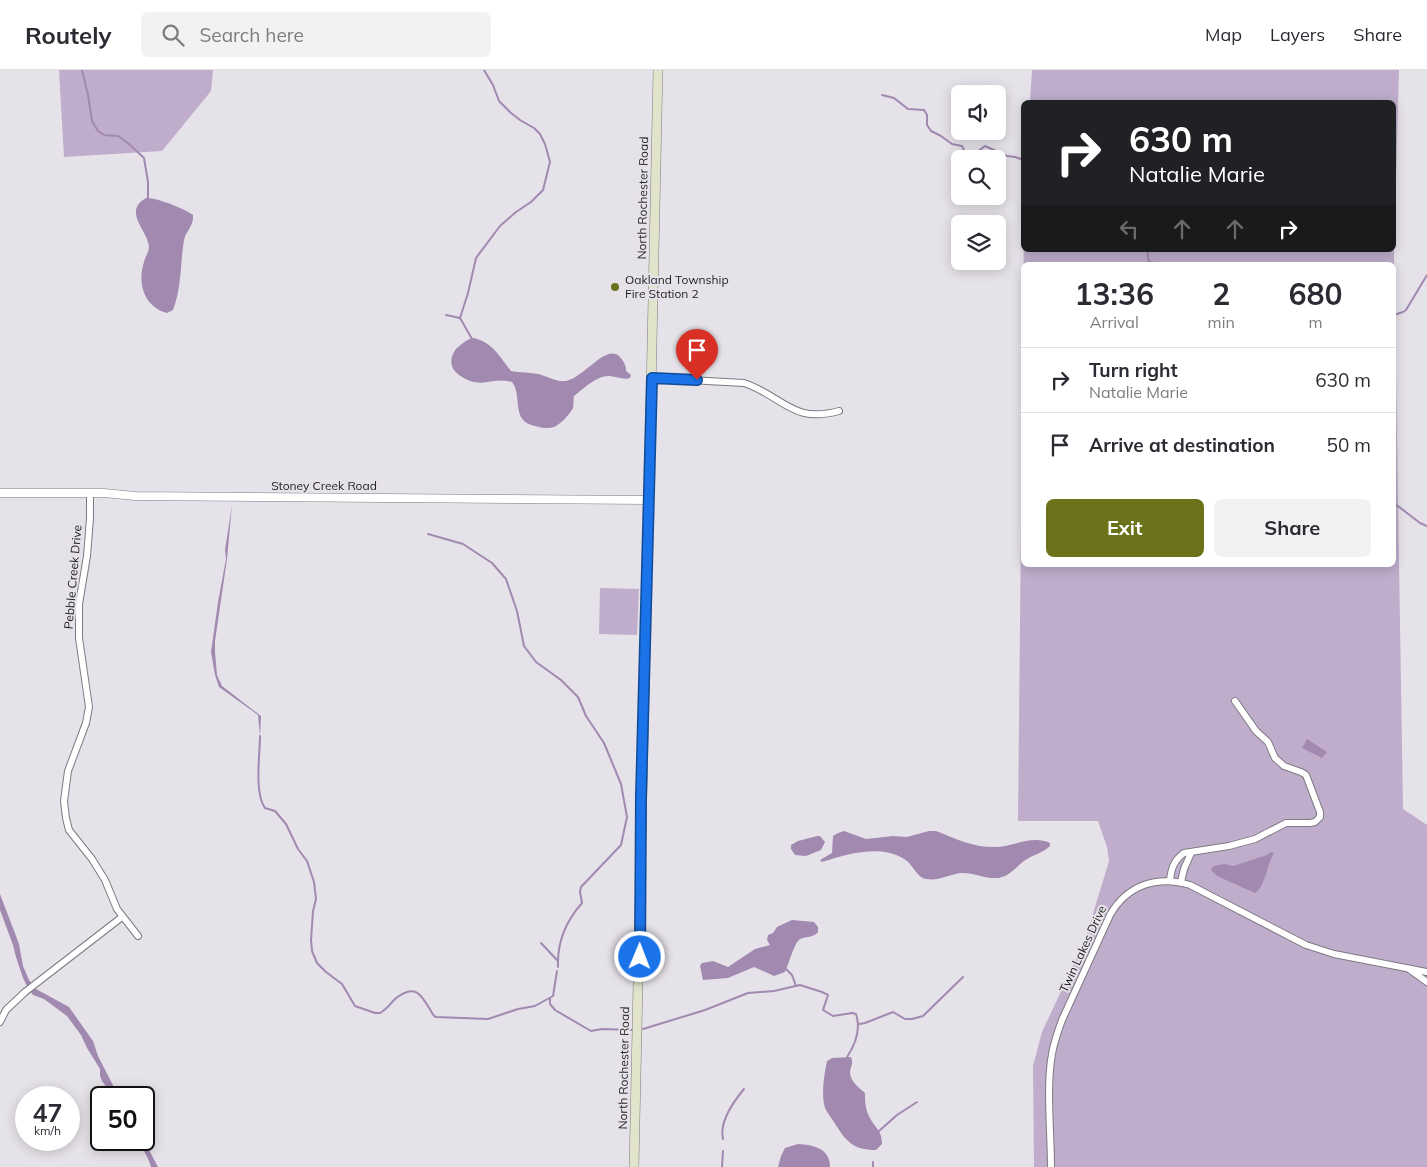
<!DOCTYPE html>
<html lang="en">
<head>
<meta charset="utf-8">
<style>
	:root { --surface:#fff; --page:#f2f2f3; --text:#2b2b33; --muted:#7c7c81; --line:#e1e1e2; --accent:#6b7219 }
	body { margin:0; font-family:Mulish,sans-serif; background:var(--page); color:var(--text); height:100vh; display:flex; flex-direction:column; font-size:19px; white-space:nowrap }
	* { box-sizing:border-box; margin:0 }
	p { font-size:16px; color:var(--muted) }
	.icon { flex:none; width:28px; height:28px; fill:none; stroke:currentColor; stroke-width:2; stroke-linecap:round; stroke-linejoin:round }
	.map { position:relative; flex:1; overflow:hidden }
	.panel { position:absolute; left:1021px; top:192px; width:375px; height:305px; display:flex; flex-direction:column; background:var(--surface); border-radius:8px; box-shadow:0 2px 12px #0003 }
	.panel>* { flex:none }
	.banner { position:absolute; left:1021px; top:30px; width:375px; height:152px; border-radius:8px; box-shadow:0 2px 12px #0003; background:#202124; color:#fff; overflow:hidden }
	.fabs { position:absolute; left:951px; top:15px; display:grid; gap:10px }
	.fabs a { display:grid; place-items:center; width:55px; height:55px; border-radius:8px; background:var(--surface); box-shadow:0 2px 12px #0003; font-size:25px }
	.speed { position:absolute; left:15px; top:1016px; display:flex; gap:10px; font-size:25px; font-weight:700; text-align:center }
	.speed>* { display:grid; place-content:center; width:65px; height:65px; border-radius:50%; background:var(--surface); box-shadow:0 2px 12px #0003; line-height:1 }
	.speed small { font-size:12px; font-weight:400 }
	.speed .limit { border:2px solid #111; border-radius:8px; background:#fff; color:#111 }
	.pin { position:absolute; display:grid; place-items:center; width:42px; height:42px; color:#fff; margin:-51px -21px; border-radius:50% 50% 50% 0; rotate:-45deg; box-shadow:0 0 5px #0007 }
	.pin .icon { rotate:45deg }
	.me { position:absolute; width:55px; margin:-28px; rotate:1deg; stroke-linejoin:round; filter:drop-shadow(0 0 4px #0008) }
	.turn { display:flex; align-items:center; gap:18px; height:105px; padding:0 25px; font-size:22px }
	.turn .icon { width:65px; height:65px; stroke-width:2.5 }
	.turn b { display:block; font-size:35px; line-height:42px }
	.lanes { display:flex; align-items:center; height:48px; padding:0 25px; background:#0003; justify-content:center; gap:25px; direction:ltr }
	.lanes .off { opacity:.35 }
	.eta { display:flex; justify-content:space-evenly; align-items:center; height:85px; text-align:center }
	.eta b { font-size:30px; font-weight:700; line-height:35px }
	.cta { display:flex; gap:10px; margin-top:auto; padding:10px 25px }
	.cta a { flex:1; height:58px; border-radius:8px; background:var(--accent); color:#fff; font-size:20px; font-weight:700; line-height:58px; text-align:center }
	.cta a+a { background:var(--page); color:var(--text) }
	ul { padding:0; list-style:none }
	li { display:flex; align-items:center; gap:15px; height:65px; padding:0 25px; border-top:1px solid var(--line) }
	li div { flex:1 }
	li b { display:block; font-size:19px }
	li em { font-style:normal }
	header { display:flex; align-items:center; gap:30px; box-sizing:border-box; height:70px; padding:0 25px; background:var(--surface); border-bottom:1px solid var(--line) }
	header strong { font-size:24px }
	nav { display:flex; gap:28px; margin-inline-start:auto; font-size:18px }
	.search { width:350px; height:45px; background:var(--page); display:flex; align-items:center; gap:12px; box-sizing:border-box; padding:0 18px; border-radius:8px; color:var(--muted); font-size:19px }
	.map>svg:first-child { display:block }
	.green { fill:#bfadcb; fill-rule:evenodd }
	.water { fill:#a189b0 }
	.lines { fill:none; stroke-linecap:round; stroke-linejoin:round }
	.stream { stroke:#a189b0; stroke-width:2 }
	.minor-casing { stroke:#7e7a81; stroke-width:8 }
	.tertiary-casing { stroke:#7e7a81; stroke-width:9 }
	.secondary-casing { stroke:#7e7a81; stroke-width:10 }
	.minor { stroke:#fff; stroke-width:6 }
	.tertiary { stroke:#fff; stroke-width:8 }
	.secondary { stroke:#e1e3cb; stroke-width:9 }
	.route-casing { stroke:#114b97; stroke-width:12 }
	.route { stroke:#1a73e8; stroke-width:9 }
	.poi-dot { fill:#6b7219; stroke:#e6e2e9; stroke-width:2 }
	.labels { text-anchor:middle; stroke-width:4; stroke-linejoin:round; paint-order:stroke }
	.street-label { font-size:12px; fill:#201f21; stroke:#e6e2e9 }
	.poi-label { font-size:12px; fill:#201f21; stroke:#e6e2e9; text-anchor:start }
</style>
</head>
<body>
<header>
<strong>Routely</strong>
<div class="search"><svg class="icon" aria-label="search" viewBox="0 0 24 24"><circle cx="10" cy="10" r="6"/><path d="M15 15l6 6"/></svg>Search here</div>
<nav><a>Map</a><a>Layers</a><a>Share</a></nav>
</header>
<div class="map">
<svg width="1427" height="1097" viewBox="0 0 1427 1097">
	<rect width="100%" height="100%" fill="#e6e2e9"/>
	<!-- green -->
	<g class="green">
		<path d="M59 0H213L211 21 162 81 64 87Z"/>
		<path d="M1032 0H1399L1394 182 1403 739 1427 755V1097H1034L1033 996 1042 962 1085 870 1109 791 1107 777 1098 751H1018L1024 157V180H1394V32H1030ZM1024 195H1394V495H1024Z"/>
		<path d="M600 518 639 519 637 565 599 564Z"/>
	</g>
	<!-- water -->
	<g class="water">
		<path d="M146 128C155 127 186 139 193 145 194 156 186 161 184 170 180 193 182 217 173 240L167 243C144 237 137 213 144 192 145 187 149 182 149 177 148 160 122 142 146 128Z"/>
		<path d="M474 268C493 273 500 287 511 301 520 303 529 302 538 304 547 306 556 312 564 311 582 311 606 272 620 287 624 292 626 295 626 301L631 305 630 308C624 310 617 307 610 306 597 305 583 319 574 326 573 330 574 334 573 338 570 344 561 354 554 357 548 359 542 358 535 356 510 351 523 326 512 312 492 306 481 321 459 305 456 302 453 300 452 296 450 289 453 282 457 278 463 273 467 269 474 268Z"/>
		<path d="M232 435 227 489 215 571V582L217 605 222 616 261 646 260 666 258 645 219 617 215 605 211 582 218 532 226 489 225 480Z"/>
		<path d="M1307 669 1327 682 1322 688 1302 678Z"/>
		<path d="M844 761 866 769 893 766 907 767 929 761H936C956 769 975 778 997 777 1015 776 1032 765 1050 773V776C1043 783 1032 785 1024 791 1015 798 1007 809 994 808 983 808 972 802 960 803 949 805 938 811 926 809 918 808 913 796 907 791 884 773 847 784 822 792L820 790 832 783 833 766 838 763Z"/>
		<path d="M817 766H820L825 772 821 780 806 786 795 785 791 779V775L798 771Z"/>
		<path d="M1271 782 1274 783C1267 793 1266 816 1255 823L1217 806 1211 800 1213 796 1224 794 1233 796 1267 785Z"/>
		<path d="M0 824 19 874 23 896 29 910 36 919 69 937 93 971 98 986 119 1027H114L102 1011 100 1006V999L87 978 81 965 67 946 44 929 33 925 28 918 23 908 16 887 13 875 0 840Z"/>
		<path d="M792 850 814 852 818 857V862C813 868 807 866 800 869 794 873 789 894 785 902L774 906 754 897 728 908 703 910 700 896 702 893 713 891 728 897 755 879 770 875 767 870 768 865 773 863 777 857Z"/>
		<path d="M851 987C854 994 850 997 850 1003 851 1012 859 1018 865 1023 865 1032 865 1039 870 1048 875 1058 882 1060 882 1074L876 1080C852 1080 845 1070 834 1052 831 1047 827 1043 825 1038 821 1025 824 1005 827 991L832 988Z"/>
		<path d="M144 1066 150 1082 158 1097H151C149 1088 142 1079 139 1070H144Z"/>
		<path d="M798 1074C813 1075 830 1078 830 1097H778L781 1086 785 1078Z"/>
	</g>
	<g class="lines">
		<!-- stream -->
		<g class="stream">
			<path d="M82 0 88 25 92 51 98 61 104 65 118 66 128 73 144 88 148 112V128"/>
			<path d="M882 25 894 28 908 39 924 40 927 45V55L931 61 941 66 952 74 962 76 965 82C976 85 978 81 985 76L1007 86 1015 87 1024 90"/>
			<path d="M1148 180C1146 196 1153 192 1165 195"/>
			<path d="M446 245 460 248"/>
			<path d="M1394 245 1403 242 1406 240 1427 205"/>
			<path d="M472 269 460 248 468 223 476 188 500 156 516 142 531 132 543 120 550 92 545 74 540 64 534 58 520 50 511 43 499 31 493 15 484 0"/>
			<path d="M1394 433 1420 453 1427 456"/>
			<path d="M428 464 463 474 492 493 506 509 517 541 524 576 536 592 561 610 578 627 586 646 604 673 621 714 627 747 621 775 581 817 580 822 582 833C566 851 557 873 558 897"/>
			<path d="M260 666C260 684 254 723 265 738L275 741 286 754 298 779 307 791 314 812 316 829 313 841 311 870 312 881 317 893 326 902 342 914 355 936 375 943H380C387 939 390 934 395 929 418 910 423 929 434 946L436 947 488 949 518 939 535 936 553 926 557 901"/>
			<path d="M541 873 557 890"/>
			<path d="M786 899 792 905 796 916"/>
			<path d="M550 928V934L555 940 591 961 602 959 632 960"/>
			<path d="M859 954 865 953 893 942 905 949H912L923 946 963 907"/>
			<path d="M643 959 705 940 748 923 774 921 800 915 822 922 828 925 823 940 833 946 852 943 856 944C861 959 855 975 847 987"/>
			<path d="M879 1061 897 1045 917 1032"/>
			<path d="M723 1069C719 1052 734 1031 744 1019"/>
			<path d="M873 1092V1097"/>
			<path d="M722 1097 723 1081"/>
		</g>
		<defs>
			<g id="minor">
				<path d="M652 308 744 313C783 326 792 354 839 341"/>
				<path d="M90 423V448L87 486 79 534V568L89 637 86 653 68 701 64 731 66 748 69 760 92 789 105 810 117 839 138 866"/>
				<path d="M1170 811C1171 799 1174 790 1184 783L1229 776 1255 769 1286 753H1310L1315 752 1320 747V742L1306 705 1301 702 1284 696 1275 688 1268 672 1256 661 1235 631"/>
				<path d="M1181 812 1184 799 1191 783"/>
				<path d="M1409 899 1427 912"/>
				<path d="M0 952 6 940 25 922 122 847"/>
				<path d="M1051 1097C1051 1062 1046 1017 1052 984 1054 972 1058 961 1062 950L1110 845C1127 815 1157 805 1190 815L1306 875 1334 884 1427 902"/>
			</g>
			<path id="tertiary" d="M0 423H104L135 426 648 430"/>
			<path id="secondary" d="M634 1097 658 0"/>
		</defs>
		<!-- minor casing -->
		<use href="#minor" class="minor-casing"/>
		<!-- tertiary casing -->
		<use href="#tertiary" class="tertiary-casing"/>
		<!-- secondary casing -->
		<use href="#secondary" class="secondary-casing"/>
		<!-- minor -->
		<use href="#minor" class="minor"/>
		<!-- tertiary -->
		<use href="#tertiary" class="tertiary"/>
		<!-- secondary -->
		<use href="#secondary" class="secondary"/>
	</g>
	<g class="lines">
		<defs>
			<path id="route" d="M640 887 641 727 652 308 697 310"/>
		</defs>
		<!-- route casing -->
		<use href="#route" class="route-casing"/>
		<!-- route -->
		<use href="#route" class="route"/>
	</g>
	<!-- markers -->
	<circle class="poi-dot" cx="615" cy="217" r="5"/>
	<g class="labels">
		<!-- street labels -->
		<g class="street-label">
			<text transform="translate(643 128) rotate(-89)" y="4">North Rochester Road</text>
			<text x="324" y="420">Stoney Creek Road</text>
			<text transform="translate(73 507) rotate(-85)" y="4">Pebble Creek Drive</text>
			<text transform="translate(1083 879) rotate(-65)" y="4">Twin Lakes Drive</text>
			<text transform="translate(624 998) rotate(-89)" y="4">North Rochester Road</text>
		</g>
		<!-- poi labels -->
		<g class="poi-label">
			<text x="625" y="214">Oakland Township<tspan x="625" dy="14">Fire Station 2</tspan></text>
		</g>
	</g>
</svg>
<div class="fabs">
<a><svg class="icon" aria-label="sound" viewBox="0 0 24 24"><path d="M4 9h4l5-4v14l-5-4H4zM17 9q2 3 0 6"/></svg></a>
<a><svg class="icon" aria-label="search" viewBox="0 0 24 24"><circle cx="10" cy="10" r="6"/><path d="M15 15l6 6"/></svg></a>
<a><svg class="icon" aria-label="layers" viewBox="0 0 24 24"><path d="M12 4l9 5-9 5-9-5zM3 14l9 5 9-5"/></svg></a>
</div>
<div class="speed"><div>47<small>km/h</small></div><div class="limit">50</div></div>
<div class="pin" style="left:697px;top:310px;background:#d93025"><svg class="icon" aria-label="arrive" viewBox="0 0 24 24"><path d="M6 21V4h12l-3 4 3 4H6"/></svg></div>
<svg class="me" style="left:640px;top:887px" viewBox="-20 -20 40 40"><circle r="17" fill="#1a73e8" stroke="#fff" stroke-width="3"/><path d="M0-11L8 9 0 5-8 9z" fill="#fff"/></svg>
<div class="banner">
<div class="turn"><svg class="icon" aria-label="right" viewBox="0 0 24 24"><path d="M7 20v-9h11M14 6l5 5-5 5"/></svg><div><b>630 m</b>Natalie Marie</div></div>
<div class="lanes"><svg class="icon off" aria-label="left" viewBox="0 0 24 24"><path d="M17 20v-9H6M10 6l-5 5 5 5"/></svg><svg class="icon off" aria-label="ahead" viewBox="0 0 24 24"><path d="M12 20V5M6 11l6-6 6 6"/></svg><svg class="icon off" aria-label="ahead" viewBox="0 0 24 24"><path d="M12 20V5M6 11l6-6 6 6"/></svg><svg class="icon" aria-label="right" viewBox="0 0 24 24"><path d="M7 20v-9h11M14 6l5 5-5 5"/></svg></div>
</div>
<section class="panel">
<div class="eta">
<div><b>13:36</b><p>Arrival</p></div>
<div><b>2</b><p>min</p></div>
<div><b>680</b><p>m</p></div>
</div>
<ul>
<li><svg class="icon" aria-label="right" viewBox="0 0 24 24"><path d="M7 20v-9h11M14 6l5 5-5 5"/></svg><div><b>Turn right</b><p>Natalie Marie</p></div><em>630 m</em></li>
<li><svg class="icon" aria-label="arrive" viewBox="0 0 24 24"><path d="M6 21V4h12l-3 4 3 4H6"/></svg><div><b>Arrive at destination</b></div><em>50 m</em></li>
</ul>
<div class="cta"><a>Exit</a><a>Share</a></div>
</section>
</div>
</body>
</html>
